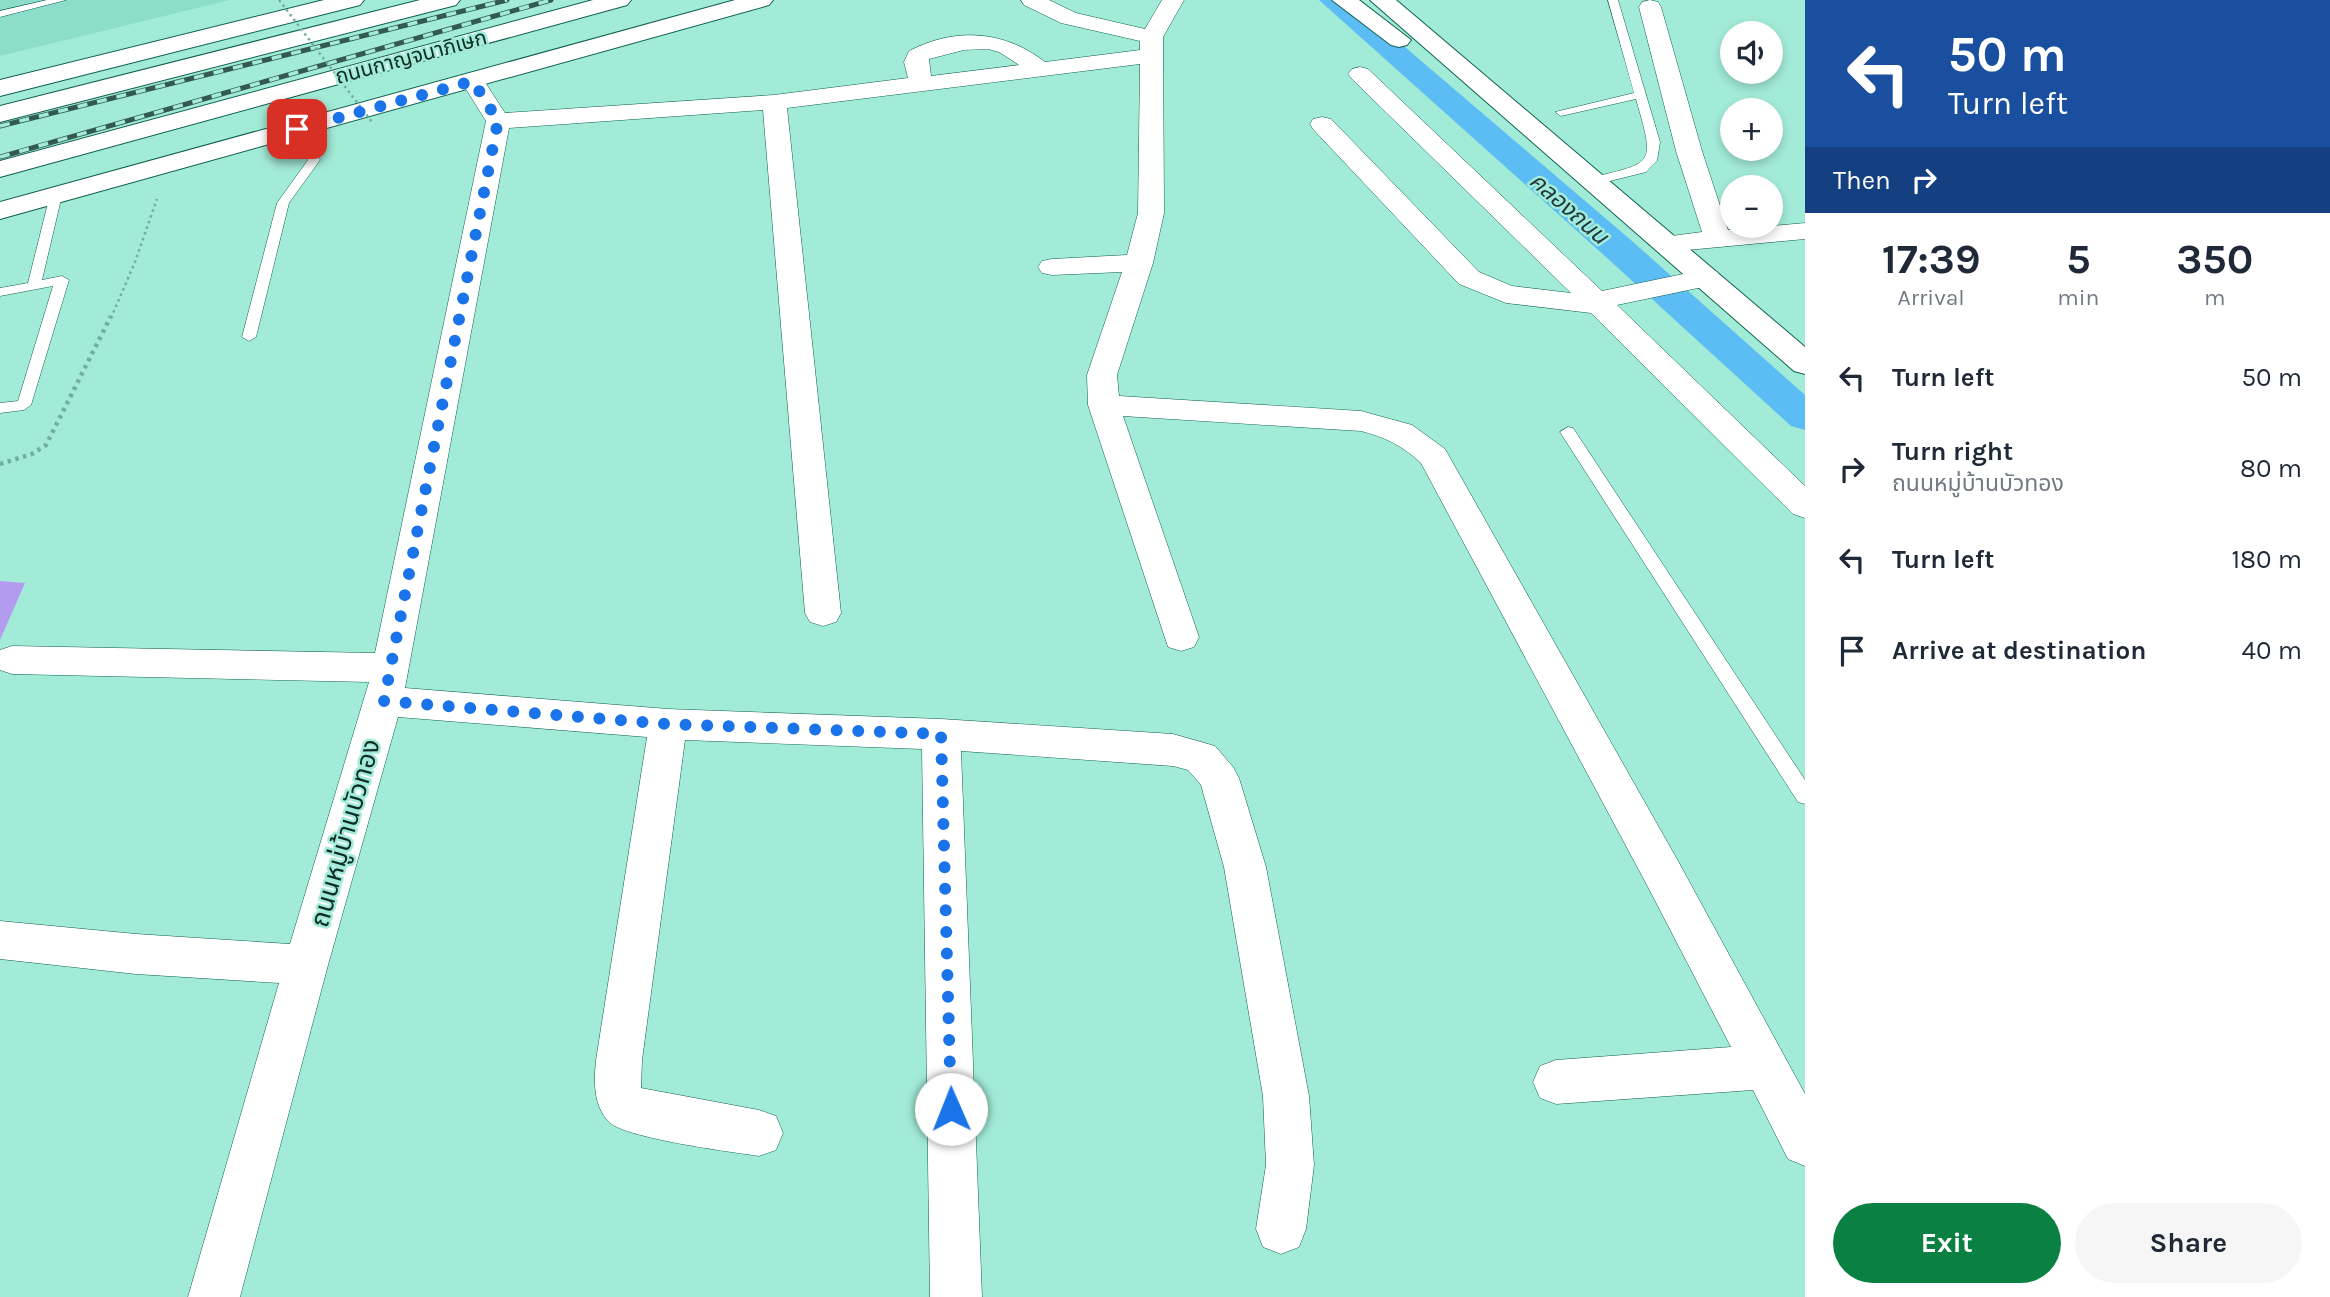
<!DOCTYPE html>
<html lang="en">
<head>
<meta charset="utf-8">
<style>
	:root { --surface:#fff; --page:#f6f6f7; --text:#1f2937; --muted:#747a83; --accent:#0b8043 }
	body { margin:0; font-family:Karla,"Noto Sans Thai",sans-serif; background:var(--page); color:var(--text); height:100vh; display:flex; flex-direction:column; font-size:26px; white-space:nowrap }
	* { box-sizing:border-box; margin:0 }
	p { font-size:23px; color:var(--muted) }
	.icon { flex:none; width:38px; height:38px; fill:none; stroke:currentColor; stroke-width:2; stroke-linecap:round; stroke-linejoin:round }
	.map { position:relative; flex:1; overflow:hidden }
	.panel { display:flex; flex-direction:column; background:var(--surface); width:525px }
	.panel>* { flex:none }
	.top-card { background:#1a4fa0; color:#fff; overflow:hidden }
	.fabs { position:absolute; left:1720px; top:21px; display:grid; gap:14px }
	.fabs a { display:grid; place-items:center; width:63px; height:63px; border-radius:50%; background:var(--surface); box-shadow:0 4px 10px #0003; font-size:35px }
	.pin { position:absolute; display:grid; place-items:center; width:60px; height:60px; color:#fff; margin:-30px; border-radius:14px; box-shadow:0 4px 10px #0006 }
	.me { position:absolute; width:77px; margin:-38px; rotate:359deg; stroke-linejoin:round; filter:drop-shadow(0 0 5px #0008) }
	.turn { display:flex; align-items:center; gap:24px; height:147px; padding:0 28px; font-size:32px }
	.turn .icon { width:91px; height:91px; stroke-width:2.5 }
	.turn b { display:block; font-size:49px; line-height:60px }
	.then { display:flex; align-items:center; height:66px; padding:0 28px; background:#0003; gap:14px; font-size:26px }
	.eta { display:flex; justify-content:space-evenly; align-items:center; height:119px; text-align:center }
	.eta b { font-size:42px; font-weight:700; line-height:49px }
	.primary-button { display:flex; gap:14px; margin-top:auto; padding:14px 28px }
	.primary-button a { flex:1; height:80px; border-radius:42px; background:var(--accent); color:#fff; font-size:28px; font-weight:700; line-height:80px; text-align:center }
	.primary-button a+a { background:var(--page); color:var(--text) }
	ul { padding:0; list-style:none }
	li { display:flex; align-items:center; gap:21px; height:91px; padding:0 28px }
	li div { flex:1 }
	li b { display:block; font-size:26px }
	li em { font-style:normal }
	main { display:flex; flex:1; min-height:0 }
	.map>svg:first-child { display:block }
	.built { fill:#8cdeca }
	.green { fill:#b39cef }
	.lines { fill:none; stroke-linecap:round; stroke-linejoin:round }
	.canal { fill:#5bbdf4; fill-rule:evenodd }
	.service-casing { stroke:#0e5f50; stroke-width:1 }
	.minor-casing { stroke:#0e5f50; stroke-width:1 }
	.tertiary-casing { stroke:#0e5f50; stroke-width:2 }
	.secondary-casing { stroke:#0e5f50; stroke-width:2 }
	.trunk-casing { stroke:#0e5f50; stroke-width:2 }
	.path-far1 { stroke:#73af9f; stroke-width:2.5; stroke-dasharray:2.5 3.5; stroke-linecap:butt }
	.path { stroke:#73af9f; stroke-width:4.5; stroke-dasharray:3.5 4.5; stroke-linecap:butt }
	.service { fill:#fff; fill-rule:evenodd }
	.minor { fill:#fff; fill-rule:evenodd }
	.tertiary { fill:#fff; fill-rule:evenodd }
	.secondary { fill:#fff; fill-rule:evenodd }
	.trunk { fill:#fff; fill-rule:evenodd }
	.rail-casing { stroke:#325a50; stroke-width:5 }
	.rail { stroke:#a2ebd7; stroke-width:3.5; stroke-dasharray:10; stroke-linecap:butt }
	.path-bridge { stroke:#73af9f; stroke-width:2.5; stroke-dasharray:2.5 3.5; stroke-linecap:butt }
	.route { stroke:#1a73e8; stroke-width:12; stroke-dasharray:0 21.6 }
	.labels { text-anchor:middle; stroke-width:5; stroke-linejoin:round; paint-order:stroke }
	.far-street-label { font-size:21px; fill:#0f2d26; stroke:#a2ebd7 }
	.far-water-label { font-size:23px; font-style:italic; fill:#213744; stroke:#a2ebd7 }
	.street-label { font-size:26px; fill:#0f2d26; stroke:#a2ebd7 }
</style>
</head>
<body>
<main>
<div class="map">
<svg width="1805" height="1297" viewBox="0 0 1805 1297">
	<rect width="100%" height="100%" fill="#a2ebd7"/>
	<!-- built -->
	<path class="built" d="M0 0H230L0 56Z"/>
	<!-- green -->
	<path class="green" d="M0 581 25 583 0 640Z"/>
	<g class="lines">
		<!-- canal -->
		<path class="canal" d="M1319 0H1350L1632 241 1805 395V430L1791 426 1606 257Z"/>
		<defs>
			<g id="service">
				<path d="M47 0H66L0 17V11Z"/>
				<path d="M1608 0H1618L1660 142 1657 161 1646 172 1594 185 1588 181 1590 178C1655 162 1655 166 1636 99L1561 116 1555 112 1634 93Z"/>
				<path d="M297 125 303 129 320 160 289 203 256 337 249 341 242 337 277 203 308 160 291 129Z"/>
				<path d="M56 191 62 195 42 280 62 276 69 280 31 405 24 410 0 413V403L18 401 53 286 0 296V288L28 283 50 195Z"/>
				<path d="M1568 427 1573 428 1805 780V804L1798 802 1560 432Z"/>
			</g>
			<g id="minor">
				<path d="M1021 0H1049L1076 13 1145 29 1162 0H1184L1163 37 1164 213 1153 263 1117 375 1119 396 1361 411 1412 425 1445 449 1678 861 1805 1094V1166L1788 1159 1753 1090 1556 1104 1540 1098 1533 1082 1540 1066 1556 1060 1731 1047 1648 887 1421 463C1403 446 1385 437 1361 431L1123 416 1199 637 1194 647 1181 651 1168 647 1088 405 1087 375 1122 272 1052 275 1042 273 1038 267 1042 261 1052 259 1127 255 1138 213 1140 64 787 108 841 613 836 622 823 626 810 622 805 613 763 110 509 128 405 688 668 709 941 719 1173 734 1215 746 1233 767 1239 778 1266 867 1309 1096 1314 1165 1306 1229 1299 1247 1281 1254 1263 1247 1256 1229 1266 1165 1263 1096 1224 867 1201 785 1188 770 1173 766 961 751 982 1297H930L922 749 685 740 642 1060 641 1088 759 1110 776 1116 783 1133 776 1150 759 1156C732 1152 622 1138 608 1121 593 1104 594 1081 596 1060L647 737 398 717 328 965 240 1297H188L279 983 136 974 0 959V921L136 934 290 944 369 682 12 674 0 670V650L12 646 375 653 486 121 461 81 465 76H481L505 113 774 95 908 78 904 62 909 51C955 27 1004 30 1045 62L1140 50V41L1061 23 1024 5ZM988 49 999 52 1019 65 931 76 929 59 964 50Z"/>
				<path d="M1650 0 1658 2 1661 7 1702 151 1728 230 1805 223V239L1666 252 1656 250 1652 244 1656 238 1702 232 1676 151 1639 7 1642 2Z"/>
				<path d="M1360 67 1368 69 1602 291 1707 269 1717 272 1721 278 1717 284 1617 305 1805 486V518L1793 514 1591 313 1506 303 1459 284 1313 129 1310 124 1313 119 1322 117 1331 119 1479 272 1512 286 1571 293 1352 79 1348 74 1352 69Z"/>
			</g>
			<g id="tertiary">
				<path d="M1332 0H1359L1411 40 1407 45 1399 47 1391 45Z"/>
				<path d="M1370 0H1396L1805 347V374L1794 371Z"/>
			</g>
			<g id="secondary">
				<path d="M324 0H364L360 5 0 96V80Z"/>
				<path d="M735 0H773L769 5 0 219V202Z"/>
			</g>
			<g id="trunk">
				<path d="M420 0H460L456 5 0 122V106Z"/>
				<path d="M593 0H631L627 5 0 177V161Z"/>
			</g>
		</defs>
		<!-- service casing -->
		<use href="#service" class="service-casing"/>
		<!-- minor casing -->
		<use href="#minor" class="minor-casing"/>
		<!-- tertiary casing -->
		<use href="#tertiary" class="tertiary-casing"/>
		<!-- secondary casing -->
		<use href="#secondary" class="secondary-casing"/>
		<!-- trunk casing -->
		<use href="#trunk" class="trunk-casing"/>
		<!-- path-far1 -->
		<path class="path-far1" d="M111 318 135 262 157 199"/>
		<!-- path -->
		<path class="path" d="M0 464 32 454 46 445 111 316"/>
		<!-- service -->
		<use href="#service" class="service"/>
		<!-- minor -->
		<use href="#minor" class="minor"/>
		<!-- tertiary -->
		<use href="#tertiary" class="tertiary"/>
		<!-- secondary -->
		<use href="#secondary" class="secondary"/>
		<!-- trunk -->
		<use href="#trunk" class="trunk"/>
		<defs>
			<g id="rail">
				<path d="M0 126 507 0"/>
				<path d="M0 157 551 0"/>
			</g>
		</defs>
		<!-- rail casing -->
		<use href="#rail" class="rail-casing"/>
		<!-- rail -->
		<use href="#rail" class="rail"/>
		<!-- path-bridge -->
		<path class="path-bridge" d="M279 0 372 122"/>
	</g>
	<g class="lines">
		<!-- route -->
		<path class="route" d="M297 129 473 81 498 121 384 701 668 724 941 734 951 1109"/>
	</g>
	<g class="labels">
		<!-- far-street labels -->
		<g class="far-street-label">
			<text transform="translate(411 57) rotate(-15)" y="7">ถนนกาญจนาภิเษก</text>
		</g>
		<!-- far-water labels -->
		<g class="far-water-label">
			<text transform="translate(1569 208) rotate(41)" y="8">คลองถนน</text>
		</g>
		<!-- street labels -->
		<g class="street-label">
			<text transform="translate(345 833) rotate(-74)" y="9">ถนนหมู่บ้านบัวทอง</text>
		</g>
	</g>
</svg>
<div class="fabs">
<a><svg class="icon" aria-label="sound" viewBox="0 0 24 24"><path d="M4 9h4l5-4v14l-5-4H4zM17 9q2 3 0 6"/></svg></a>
<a>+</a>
<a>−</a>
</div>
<div class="pin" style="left:297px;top:129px;background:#d93025"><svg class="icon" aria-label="arrive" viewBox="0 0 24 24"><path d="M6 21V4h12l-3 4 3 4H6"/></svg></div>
<svg class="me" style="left:951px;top:1109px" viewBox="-20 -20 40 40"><circle r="19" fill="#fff"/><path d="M0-13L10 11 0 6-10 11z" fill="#1a73e8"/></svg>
</div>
<section class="panel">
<div class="top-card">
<div class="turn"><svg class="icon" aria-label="left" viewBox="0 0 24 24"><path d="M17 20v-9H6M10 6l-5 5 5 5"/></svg><div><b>50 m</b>Turn left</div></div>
<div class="then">Then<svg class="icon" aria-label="right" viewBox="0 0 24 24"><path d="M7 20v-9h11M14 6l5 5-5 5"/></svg></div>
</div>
<div class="eta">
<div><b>17:39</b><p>Arrival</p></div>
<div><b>5</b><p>min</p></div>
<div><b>350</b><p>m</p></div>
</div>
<ul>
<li><svg class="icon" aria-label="left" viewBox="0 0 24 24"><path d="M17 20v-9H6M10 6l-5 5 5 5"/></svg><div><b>Turn left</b></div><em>50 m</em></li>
<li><svg class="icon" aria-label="right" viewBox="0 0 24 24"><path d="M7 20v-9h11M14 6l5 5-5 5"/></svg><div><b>Turn right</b><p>ถนนหมู่บ้านบัวทอง</p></div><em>80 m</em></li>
<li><svg class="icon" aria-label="left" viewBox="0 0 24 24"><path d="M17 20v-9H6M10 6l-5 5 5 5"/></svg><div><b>Turn left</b></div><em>180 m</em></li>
<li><svg class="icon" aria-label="arrive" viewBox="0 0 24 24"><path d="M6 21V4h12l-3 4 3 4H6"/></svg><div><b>Arrive at destination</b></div><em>40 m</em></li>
</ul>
<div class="primary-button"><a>Exit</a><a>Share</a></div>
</section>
</main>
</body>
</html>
